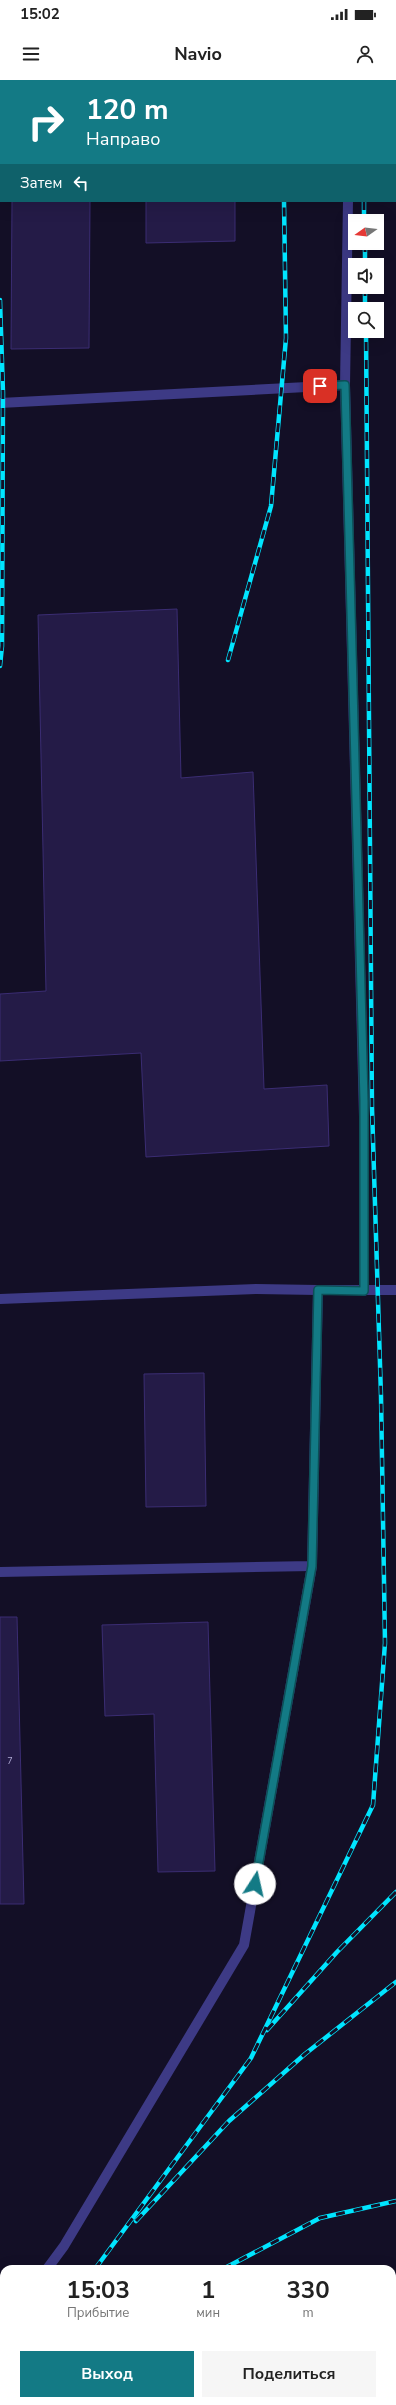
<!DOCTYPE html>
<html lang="ru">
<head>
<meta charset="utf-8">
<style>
	:root { --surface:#fff; --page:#f6f6f6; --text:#222; --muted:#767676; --accent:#137a85 }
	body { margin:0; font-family:"Nunito Sans",sans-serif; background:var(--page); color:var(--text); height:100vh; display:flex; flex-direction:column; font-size:15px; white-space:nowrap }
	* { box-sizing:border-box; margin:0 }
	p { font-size:13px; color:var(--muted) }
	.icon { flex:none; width:22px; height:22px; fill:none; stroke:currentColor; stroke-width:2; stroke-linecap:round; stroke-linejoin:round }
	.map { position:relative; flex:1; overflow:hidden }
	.details { position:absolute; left:0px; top:2185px; width:396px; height:140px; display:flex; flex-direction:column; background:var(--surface); border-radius:12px 12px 0 0; box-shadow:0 4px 16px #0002 }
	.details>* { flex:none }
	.top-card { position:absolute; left:0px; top:0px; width:396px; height:122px; box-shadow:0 4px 16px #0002; background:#137a85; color:#fff; overflow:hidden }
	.needle { width:26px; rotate:256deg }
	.fabs { position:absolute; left:348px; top:134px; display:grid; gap:8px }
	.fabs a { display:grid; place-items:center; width:36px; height:36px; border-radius:0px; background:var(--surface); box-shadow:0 4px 16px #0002; font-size:20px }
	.pin { position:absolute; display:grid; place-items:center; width:34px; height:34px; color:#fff; margin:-17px; border-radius:8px; box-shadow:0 2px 6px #0006 }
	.me { position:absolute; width:44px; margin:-22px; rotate:10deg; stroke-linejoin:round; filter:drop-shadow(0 0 3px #0008) }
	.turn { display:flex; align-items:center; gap:14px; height:84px; padding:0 20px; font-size:18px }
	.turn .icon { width:52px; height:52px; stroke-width:2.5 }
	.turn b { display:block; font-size:28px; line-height:34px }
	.then { display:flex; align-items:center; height:38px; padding:0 20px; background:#0003; gap:8px; font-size:15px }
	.eta { display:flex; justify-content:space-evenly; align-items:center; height:68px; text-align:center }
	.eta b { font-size:24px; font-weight:700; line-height:28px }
	.cta { display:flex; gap:8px; margin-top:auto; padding:8px 20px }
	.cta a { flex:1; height:46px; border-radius:0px; background:var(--accent); color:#fff; font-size:16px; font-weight:700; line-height:46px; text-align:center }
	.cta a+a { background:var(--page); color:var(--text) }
	.status { display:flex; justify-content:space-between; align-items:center; height:28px; padding:0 20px; background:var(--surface); direction:ltr }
	.status svg { height:11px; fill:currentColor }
	header { display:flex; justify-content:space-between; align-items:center; height:52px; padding:0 20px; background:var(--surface); font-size:18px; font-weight:700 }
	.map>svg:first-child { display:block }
	.building { fill:#241b47; stroke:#3b2d73 }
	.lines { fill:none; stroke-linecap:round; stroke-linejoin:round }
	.service { stroke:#3d3a85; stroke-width:10 }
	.rail-casing { stroke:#00e5ff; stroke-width:4.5 }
	.rail { stroke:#130f26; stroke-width:3; stroke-dasharray:9; stroke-linecap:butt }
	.route-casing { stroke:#0c4f56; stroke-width:10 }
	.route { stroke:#137a85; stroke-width:7 }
	.labels { text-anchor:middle; stroke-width:3; stroke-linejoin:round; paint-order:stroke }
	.number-label { font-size:9px; fill:#aca6d1 }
</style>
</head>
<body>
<div class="status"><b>15:02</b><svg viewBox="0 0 49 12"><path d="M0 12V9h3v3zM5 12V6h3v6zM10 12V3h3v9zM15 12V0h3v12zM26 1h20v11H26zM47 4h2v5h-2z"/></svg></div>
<header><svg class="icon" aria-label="menu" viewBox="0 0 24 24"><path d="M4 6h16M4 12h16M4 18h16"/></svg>Navio<svg class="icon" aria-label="person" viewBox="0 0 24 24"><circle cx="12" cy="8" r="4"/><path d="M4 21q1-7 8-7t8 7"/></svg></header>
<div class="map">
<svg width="396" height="2325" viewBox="0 0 396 2325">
	<rect width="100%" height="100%" fill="#130f26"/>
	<!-- building -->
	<g class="building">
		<rect x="14" y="0" width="76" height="1"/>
		<rect x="147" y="0" width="89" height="1"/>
		<path d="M12 121H90L89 268 11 269Z"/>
		<path d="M146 121H235V161L146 163Z"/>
		<path d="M177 529 181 698 253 692 264 1009 327 1005 329 1066 146 1077 141 973 0 981V914L46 911 38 535Z"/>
		<path d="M204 1293 206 1426 146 1427 144 1294Z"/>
		<path d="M0 1537H17L24 1824H0Z"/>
		<path d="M208 1542 215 1791 158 1792 154 1634 105 1636 102 1545Z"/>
	</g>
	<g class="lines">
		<!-- service -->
		<g class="service">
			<path d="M345 0V1"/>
			<path d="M348 121 345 305 364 1037V1211"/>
			<path d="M0 323 345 305"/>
			<path d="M0 1219 256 1209 318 1210"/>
			<path d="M0 1492 312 1486 318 1210H396"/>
			<path d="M47 2189 64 2166 244 1865 312 1486"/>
			<path d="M0 2253 4 2247"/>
		</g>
		<defs>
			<g id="rail">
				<path d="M284 0V1"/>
				<path d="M350 0V1"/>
				<path d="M364 121V141"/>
				<path d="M365 163V185"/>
				<path d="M365 207V229"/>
				<path d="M0 220 3 313 2 566 0 586"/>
				<path d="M228 580 271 426 286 258 284 121"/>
				<path d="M267 1950 337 1872 396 1812"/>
				<path d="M136 2141 229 2041 305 1974 396 1902"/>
				<path d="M95 2189 251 1978 373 1725 385 1563 381 1316 372 1028 366 251"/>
				<path d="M223 2189 320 2138 396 2121"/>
				<path d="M0 2321 4 2315"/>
				<path d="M28 2325 32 2321"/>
			</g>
		</defs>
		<!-- rail casing -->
		<use href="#rail" class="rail-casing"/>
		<!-- rail -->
		<use href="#rail" class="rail"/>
	</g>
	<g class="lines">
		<defs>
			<path id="route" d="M255 1804 312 1486 318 1210 364 1211V1021L345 305 320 306"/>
		</defs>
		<!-- route casing -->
		<use href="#route" class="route-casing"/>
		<!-- route -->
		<use href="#route" class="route"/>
	</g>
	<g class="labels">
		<!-- number labels -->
		<g class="number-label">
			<text x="10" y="1684">7</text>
		</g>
	</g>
</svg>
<div class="fabs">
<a><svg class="needle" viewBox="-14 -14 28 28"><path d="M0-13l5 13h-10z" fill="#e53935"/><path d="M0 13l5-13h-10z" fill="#767676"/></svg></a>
<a><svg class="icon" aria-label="sound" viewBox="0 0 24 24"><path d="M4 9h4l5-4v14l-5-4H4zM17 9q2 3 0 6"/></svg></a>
<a><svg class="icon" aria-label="search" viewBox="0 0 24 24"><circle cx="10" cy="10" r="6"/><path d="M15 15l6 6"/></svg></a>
</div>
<div class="pin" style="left:320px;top:306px;background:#d93025"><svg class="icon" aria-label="arrive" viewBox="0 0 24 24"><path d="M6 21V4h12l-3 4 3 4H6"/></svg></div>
<svg class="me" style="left:255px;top:1804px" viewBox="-20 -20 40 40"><circle r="19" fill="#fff"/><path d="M0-13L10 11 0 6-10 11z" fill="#137a85"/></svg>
<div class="top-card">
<div class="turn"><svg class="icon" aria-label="right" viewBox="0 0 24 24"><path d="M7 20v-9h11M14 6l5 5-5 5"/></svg><div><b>120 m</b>Направо</div></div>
<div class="then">Затем<svg class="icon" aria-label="left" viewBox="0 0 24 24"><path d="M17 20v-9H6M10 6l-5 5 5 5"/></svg></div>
</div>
<section class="details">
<div class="eta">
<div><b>15:03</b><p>Прибытие</p></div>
<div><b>1</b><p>мин</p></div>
<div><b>330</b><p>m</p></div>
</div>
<div class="cta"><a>Выход</a><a>Поделиться</a></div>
</section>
</div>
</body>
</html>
